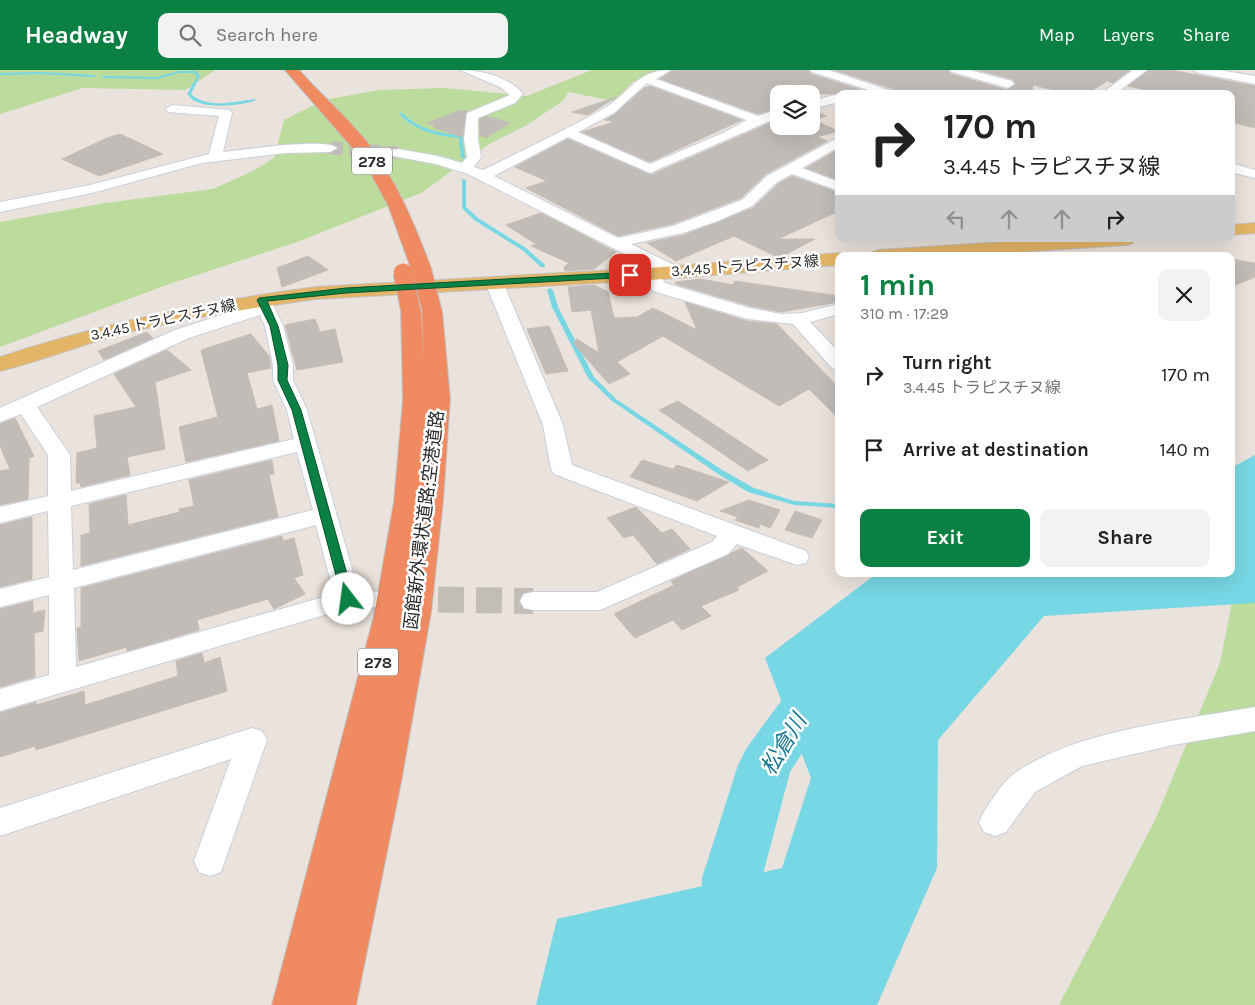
<!DOCTYPE html>
<html lang="en">
<head>
<meta charset="utf-8">
<style>
	:root { --surface:#fff; --page:#f2f2f2; --text:#222; --muted:#767676; --accent:#0b8043 }
	body { margin:0; font-family:Karla,"Noto Sans JP",sans-serif; background:var(--page); color:var(--text); height:100vh; display:flex; flex-direction:column; font-size:19px; white-space:nowrap }
	* { box-sizing:border-box; margin:0 }
	p { font-size:16px; color:var(--muted) }
	.icon { flex:none; width:28px; height:28px; fill:none; stroke:currentColor; stroke-width:2; stroke-linecap:round; stroke-linejoin:round }
	.map { position:relative; flex:1; overflow:hidden }
	.sheet { position:absolute; left:835px; top:182px; width:400px; height:325px; display:flex; flex-direction:column; background:var(--surface); border-radius:10px; box-shadow:0 5px 20px #0002 }
	.sheet>* { flex:none }
	.banner { position:absolute; left:835px; top:20px; width:400px; height:152px; border-radius:10px; box-shadow:0 5px 20px #0002; background:#fff; color:var(--text); overflow:hidden }
	.fabs { position:absolute; left:770px; top:15px; display:grid; gap:10px }
	.fabs a { display:grid; place-items:center; width:50px; height:50px; border-radius:10px; background:var(--surface); box-shadow:0 5px 20px #0002; font-size:25px }
	.pin { position:absolute; display:grid; place-items:center; width:42px; height:42px; color:#fff; margin:-21px; border-radius:10px; box-shadow:0 2px 8px #0006 }
	.me { position:absolute; width:55px; margin:-28px; rotate:345deg; stroke-linejoin:round; filter:drop-shadow(0 0 4px #0008) }
	.turn { display:flex; align-items:center; gap:18px; height:105px; padding:0 25px; font-size:22px }
	.turn .icon { width:65px; height:65px; stroke-width:2.5 }
	.turn b { display:block; font-size:35px; line-height:42px }
	.lanes { display:flex; align-items:center; height:48px; padding:0 25px; background:#0003; justify-content:center; gap:25px; direction:ltr }
	.lanes .off { opacity:.35 }
	.round { display:grid; place-items:center; flex:none; width:52px; height:52px; border-radius:10px; background:var(--page) }
	.headline { display:flex; align-items:center; justify-content:space-between; height:85px; padding:0 25px }
	h1 { font-size:30px; font-weight:700; line-height:38px; color:var(--accent) }
	.primary-button { display:flex; gap:10px; margin-top:auto; padding:10px 25px }
	.primary-button a { flex:1; height:58px; border-radius:10px; background:var(--accent); color:#fff; font-size:20px; font-weight:700; line-height:58px; text-align:center }
	.primary-button a+a { background:var(--page); color:var(--text) }
	ul { padding:0; list-style:none }
	li { display:flex; align-items:center; gap:15px; height:75px; padding:0 25px }
	li div { flex:1 }
	li b { display:block; font-size:19px }
	li em { font-style:normal }
	header { display:flex; align-items:center; gap:30px; box-sizing:border-box; height:70px; padding:0 25px; background:var(--accent); color:#fff }
	header strong { font-size:24px }
	nav { display:flex; gap:28px; margin-inline-start:auto; font-size:18px }
	.search { width:350px; height:45px; background:var(--page); display:flex; align-items:center; gap:12px; box-sizing:border-box; padding:0 18px; border-radius:10px; color:var(--muted); font-size:19px }
	.map>svg:first-child { display:block }
	.green { fill:#bbdc9c }
	.water { fill:#77d7e4 }
	.lines { fill:none; stroke-linecap:round; stroke-linejoin:round }
	.stream { fill:#77d7e4; fill-rule:evenodd }
	.river { fill:#77d7e4; fill-rule:evenodd }
	.building { fill:#c2bcb8; stroke:#c5bdb6 }
	.minor-tunnel-far1 { stroke:#c3bdb8; stroke-width:13; stroke-dasharray:13 6; stroke-linecap:butt }
	.minor-tunnel { stroke:#c3bdb8; stroke-width:26; stroke-dasharray:26 12; stroke-linecap:butt }
	.minor-casing { stroke:#cacfd9; stroke-width:2 }
	.major-casing { stroke:#c3c3c3; stroke-width:2 }
	.highway-casing { stroke:#c3c3c3; stroke-width:2 }
	.minor { fill:#fff; fill-rule:evenodd }
	.major { fill:#e4b566; fill-rule:evenodd }
	.highway { fill:#f08a60; fill-rule:evenodd }
	.highway-bridge-casing { stroke:#c3c3c3; stroke-width:21; stroke-linecap:butt }
	.highway-bridge { stroke:#f08a60; stroke-width:19 }
	.route { fill:#0b8043; stroke:#07532c }
	.labels { text-anchor:middle; stroke-width:5; stroke-linejoin:round; paint-order:stroke }
	.far-street-label { font-size:15px; fill:#292929; stroke:#fff }
	.shield { fill:#fff; stroke:#696969; stroke-width:1 }
	.shield-label { font-size:16px; font-weight:bold; fill:#292929 }
	.street-label { font-size:18px; fill:#292929; stroke:#fff }
	.near-water-label { font-size:22px; font-style:italic; fill:#18768d; stroke:#fff }
</style>
</head>
<body>
<header>
<strong>Headway</strong>
<div class="search"><svg class="icon" aria-label="search" viewBox="0 0 24 24"><circle cx="10" cy="10" r="6"/><path d="M15 15l6 6"/></svg>Search here</div>
<nav><a>Map</a><a>Layers</a><a>Share</a></nav>
</header>
<div class="map">
<svg width="1255" height="935" viewBox="0 0 1255 935">
	<rect width="100%" height="100%" fill="#eae2dc"/>
	<!-- green -->
	<g class="green">
		<path d="M0 0H215L185 20 83 18 0 44Z"/>
		<path d="M592 0H658L633 12 614 31 568 22 564 30 527 55 489 74 421 123 300 171 169 214 0 277V152L105 133 213 119 255 100 274 88 284 50 324 30 379 20 445 18 527 26Z"/>
		<path d="M1255 415V935H1059L1156 748 1220 593Z"/>
	</g>
	<!-- water -->
	<path class="water" d="M1255 385V533L1044 546 938 670 937 798 877 935H536L557 849 782 798 811 708 765 588 876 504H1231V398Z"/>
	<g class="lines">
		<!-- stream -->
		<g class="stream">
			<path d="M179 1H196L200 6 191 24C207 39 234 32 254 29L256 30C242 36 206 39 193 30 192 29 188 25 187 24L197 7 194 3H179L157 9 103 8 101 7 103 6 157 7Z"/>
			<path d="M40 2 94 5 96 6 94 7 40 4 0 5V3Z"/>
			<path d="M400 43H402C421 61 438 62 462 66L465 89 461 88 459 68C436 66 416 61 400 45Z"/>
			<path d="M462 109 466 110V137L478 148 526 178 545 195V197H541L522 180 474 150 462 138Z"/>
			<path d="M550 218 553 220 558 237 594 307 616 329 722 400 754 418 794 431 839 434V438L794 435 748 422 718 404 612 331 588 308 552 237 547 220Z"/>
		</g>
		<!-- river -->
		<path class="river" d="M826 588 844 594 851 608 790 702 762 808 763 935H697L702 808 738 695 746 679 808 594Z"/>
	</g>
	<!-- building -->
	<g class="building">
		<path d="M673 0H808L811 4 874 24H779V37L758 44 660 9Z"/>
		<path d="M834 0H948L951 4 1007 20 1016 14 1012 9 977 0H1130L1113 13 1107 11 1086 24H1070L1033 15 1032 24H909Z"/>
		<path d="M1149 0H1171L1255 16V58L1231 52V24H1162L1128 16Z"/>
		<path d="M650 16 742 50 650 92 582 62 614 52 605 50 615 44 644 18Z"/>
		<path d="M616 27 588 45 572 42Z"/>
		<path d="M461 40 467 41 462 67 433 57 437 56 427 53Z"/>
		<path d="M814 40 826 46 814 50 838 61 817 67 827 71 766 104 741 128 672 154 618 166 526 118 547 111 515 97 568 69 651 105 779 49V56H811V41Z"/>
		<path d="M487 46 510 53 486 68 480 65V49Z"/>
		<path d="M120 64 163 84 99 106 62 89 107 68Z"/>
		<path d="M839 79V110L806 98Z"/>
		<path d="M792 106 839 123V141L778 169H815L785 185 775 186 734 166 676 191 647 173 684 165 753 138 778 114Z"/>
		<path d="M541 143 616 182 594 199 565 201 564 197 569 193 531 176 536 174 506 155Z"/>
		<path d="M308 186 328 200 282 217 277 198Z"/>
		<path d="M1231 189 1255 193V207L1231 217Z"/>
		<path d="M701 209 733 215 735 211 839 226V232L781 242 750 236 676 214 675 212Z"/>
		<path d="M594 215 608 222 614 248 637 247 653 238 697 260 685 232 747 251 777 254 839 318V349L809 319 779 336 663 266 617 292 630 304 609 314 573 273 577 269 599 283 591 240 572 242 568 217Z"/>
		<path d="M315 249 320 262 335 259 343 292 297 300 285 255Z"/>
		<path d="M549 256 568 301 546 304 527 259Z"/>
		<path d="M147 262 153 268 104 290 98 281Z"/>
		<path d="M251 264 269 286 271 298 247 303 257 339 272 335 279 371 186 392 179 357 218 347 201 280Z"/>
		<path d="M167 280 191 300 155 312 165 379 127 387 130 405 81 417 80 413H76L77 383 97 378 94 346 136 337 114 304Z"/>
		<path d="M678 331 768 390 748 401 659 340Z"/>
		<path d="M15 348 34 386 29 388 28 429 0 435V401L10 399 0 376V354Z"/>
		<path d="M272 390 274 404 269 405 278 447 81 496V465L90 463 89 434 126 425 128 455 180 442 179 439 194 436 189 410Z"/>
		<path d="M642 390 673 399 677 395 729 412 697 431 630 407Z"/>
		<path d="M749 430 780 440 770 458 760 454 759 458 735 450 738 447 720 441Z"/>
		<path d="M636 437 662 463 672 459 690 479 657 494 633 465 624 468 607 448Z"/>
		<path d="M795 441 822 450 812 468 785 460Z"/>
		<path d="M32 447V509L0 517V455Z"/>
		<path d="M282 466 283 471 294 468 303 505 294 508 305 524 274 539 268 529 197 550 199 560 127 581V577L79 591 77 558 81 557V518Z"/>
		<path d="M742 478 768 501 737 517 739 520 701 536 711 546 682 560 673 550 635 568 614 544 674 515 671 511Z"/>
		<path d="M33 531V543L45 540 43 561 34 563 35 607 0 617V539Z"/>
		<path d="M202 583 204 593 220 587 227 621 36 680 35 676 0 687V643L36 632V635L84 621 85 635 178 606 176 591Z"/>
	</g>
	<g class="lines">
		<!-- minor-tunnel-far1 -->
		<path class="minor-tunnel-far1" d="M330 78 398 83"/>
		<!-- minor-tunnel -->
		<path class="minor-tunnel" d="M400 529 533 531"/>
		<defs>
			<g id="minor">
				<path d="M460 0C481 0 509 7 523 24L515 33 478 48V69L481 87 474 97 483 100C523 80 564 61 603 39 630 24 635 0 671 0L656 9 758 46 779 39V47L650 103 568 67 494 106 618 168 673 156 742 130 767 106 839 67V77L802 98 839 112V121L792 104 777 112 752 136 718 151 683 163 631 174 678 197 680 201 678 205H666L468 104 436 94 393 86 391 83 393 80 398 79 438 86 462 93 467 87 464 69 467 43 510 25 500 17ZM647 13 747 50 723 63 650 94 578 62 614 43Z"/>
				<path d="M810 0H828L901 24H881L812 2Z"/>
				<path d="M950 0H969L1012 11 1014 14 1008 18 952 2Z"/>
				<path d="M1133 0H1147L1115 24H1101Z"/>
				<path d="M1193 0H1219L1255 6V14L1199 3Z"/>
				<path d="M839 24V32L811 39V31Z"/>
				<path d="M172 35 230 40 232 43 223 82C241 80 328 67 337 78L330 82 286 83 202 93 92 123 0 142V132L90 115 209 84 219 46 168 42 166 39Z"/>
				<path d="M1231 93 1255 100V108L1231 102Z"/>
				<path d="M650 199 656 200 665 213 750 238 781 244 802 243 839 234V244L810 252 839 282V300L832 298 793 254 748 249 659 223 653 221 642 204 644 200Z"/>
				<path d="M494 207 500 208 503 212 563 355 572 395 806 481 809 487 806 493 797 495 737 474 728 484 600 540H533L524 538 520 531 524 524 533 522H597L712 472 717 466 554 404 551 399 543 355 485 212 488 208Z"/>
				<path d="M262 225 268 226 271 230 283 256 293 295V310L307 340 358 520 380 522 384 529 380 536 371 538H348L0 641V619L49 605V525L0 537V519L49 507 48 441 0 453V437L48 426V385L21 344 0 352V338L175 260 255 234 253 230 256 226ZM260 245 265 256 273 295V310L287 340 294 369 71 421 70 385 37 337 189 268ZM297 382 313 440 73 500 71 436ZM316 455 334 524 76 597 74 518Z"/>
				<path d="M1255 637V661L1173 675 1082 696 1035 722 1006 762 995 766 984 762 979 752C985 739 1003 711 1015 703 1076 660 1182 650 1255 637Z"/>
				<path d="M252 658 262 661 267 670 221 802 210 806 199 802 194 791 231 689 0 766V738Z"/>
			</g>
			<g id="major">
				<path d="M1255 153V163L1231 165V155Z"/>
				<path d="M1048 169H1135L1133 173 1126 175 957 186H870L872 182 879 180Z"/>
				<path d="M839 183 847 186H839V195L650 210 316 229C250 238 185 248 121 264 80 275 41 291 0 301V287C103 253 208 231 316 217L650 198Z"/>
			</g>
			<g id="highway">
				<path d="M285 0H299C321 25 346 46 367 72 397 111 415 155 432 201L429 205H415L412 201 388 135 363 90Z"/>
				<path d="M432 235 439 237 442 241 450 329 443 431 431 542 401 712 356 935H314L374 674 314 935H272L374 546 394 432 403 330 401 242 404 238 411 236 418 238 421 242 424 294 422 241 425 237Z"/>
			</g>
		</defs>
		<!-- minor casing -->
		<use href="#minor" class="minor-casing"/>
		<!-- major casing -->
		<use href="#major" class="major-casing"/>
		<!-- highway casing -->
		<use href="#highway" class="highway-casing"/>
		<!-- minor -->
		<use href="#minor" class="minor"/>
		<!-- major -->
		<use href="#major" class="major"/>
		<!-- highway -->
		<use href="#highway" class="highway"/>
		<defs>
			<g id="highway-bridge">
				<path d="M422 201 432 241"/>
				<path d="M403 203 411 242"/>
			</g>
		</defs>
		<!-- highway-bridge casing -->
		<use href="#highway-bridge" class="highway-bridge-casing"/>
		<!-- highway-bridge -->
		<use href="#highway-bridge" class="highway-bridge"/>
	</g>
	<!-- route -->
	<path class="route" d="M630 202 633 203V207L346 223 267 231 278 256 288 295 287 310 301 340 354 529 348 533 343 532 292 340 278 310V295L270 256 257 230 259 228 346 218Z"/>
	<g class="labels">
		<!-- far-street labels -->
		<g class="far-street-label">
			<text transform="translate(745 196) rotate(-4)" y="5">3.4.45 トラピスチヌ線</text>
			<text transform="translate(163 250) rotate(-12)" y="5">3.4.45 トラピスチヌ線</text>
		</g>
		<!-- shield labels -->
		<g class="shield">
			<rect x="352" y="77.5" width="40" height="27" rx="4"/>
			<rect x="358" y="578.5" width="40" height="27" rx="4"/>
		</g>
		<g class="shield-label">
			<text x="372" y="97">278</text>
			<text x="378" y="598">278</text>
		</g>
		<!-- street labels -->
		<g class="street-label">
			<text transform="translate(424 450) rotate(-83)" y="6">函館新外環状道路;空港道路</text>
		</g>
		<!-- near-water labels -->
		<g class="near-water-label">
			<text transform="translate(783 674) rotate(-59)" y="8">松倉川</text>
		</g>
	</g>
</svg>
<div class="fabs">
<a><svg class="icon" aria-label="layers" viewBox="0 0 24 24"><path d="M12 4l9 5-9 5-9-5zM3 14l9 5 9-5"/></svg></a>
</div>
<div class="pin" style="left:630px;top:205px;background:#d93025"><svg class="icon" aria-label="arrive" viewBox="0 0 24 24"><path d="M6 21V4h12l-3 4 3 4H6"/></svg></div>
<svg class="me" style="left:348px;top:529px" viewBox="-20 -20 40 40"><circle r="19" fill="#fff"/><path d="M0-13L10 11 0 6-10 11z" fill="#0b8043"/></svg>
<div class="banner">
<div class="turn"><svg class="icon" aria-label="right" viewBox="0 0 24 24"><path d="M7 20v-9h11M14 6l5 5-5 5"/></svg><div><b>170 m</b>3.4.45 トラピスチヌ線</div></div>
<div class="lanes"><svg class="icon off" aria-label="left" viewBox="0 0 24 24"><path d="M17 20v-9H6M10 6l-5 5 5 5"/></svg><svg class="icon off" aria-label="ahead" viewBox="0 0 24 24"><path d="M12 20V5M6 11l6-6 6 6"/></svg><svg class="icon off" aria-label="ahead" viewBox="0 0 24 24"><path d="M12 20V5M6 11l6-6 6 6"/></svg><svg class="icon" aria-label="right" viewBox="0 0 24 24"><path d="M7 20v-9h11M14 6l5 5-5 5"/></svg></div>
</div>
<section class="sheet">
<div class="headline"><div><h1>1 min</h1><p>310 m · 17:29</p></div><a class="round"><svg class="icon" aria-label="close" viewBox="0 0 24 24"><path d="M6 6l12 12M18 6L6 18"/></svg></a></div>
<ul>
<li><svg class="icon" aria-label="right" viewBox="0 0 24 24"><path d="M7 20v-9h11M14 6l5 5-5 5"/></svg><div><b>Turn right</b><p>3.4.45 トラピスチヌ線</p></div><em>170 m</em></li>
<li><svg class="icon" aria-label="arrive" viewBox="0 0 24 24"><path d="M6 21V4h12l-3 4 3 4H6"/></svg><div><b>Arrive at destination</b></div><em>140 m</em></li>
</ul>
<div class="primary-button"><a>Exit</a><a>Share</a></div>
</section>
</div>
</body>
</html>
